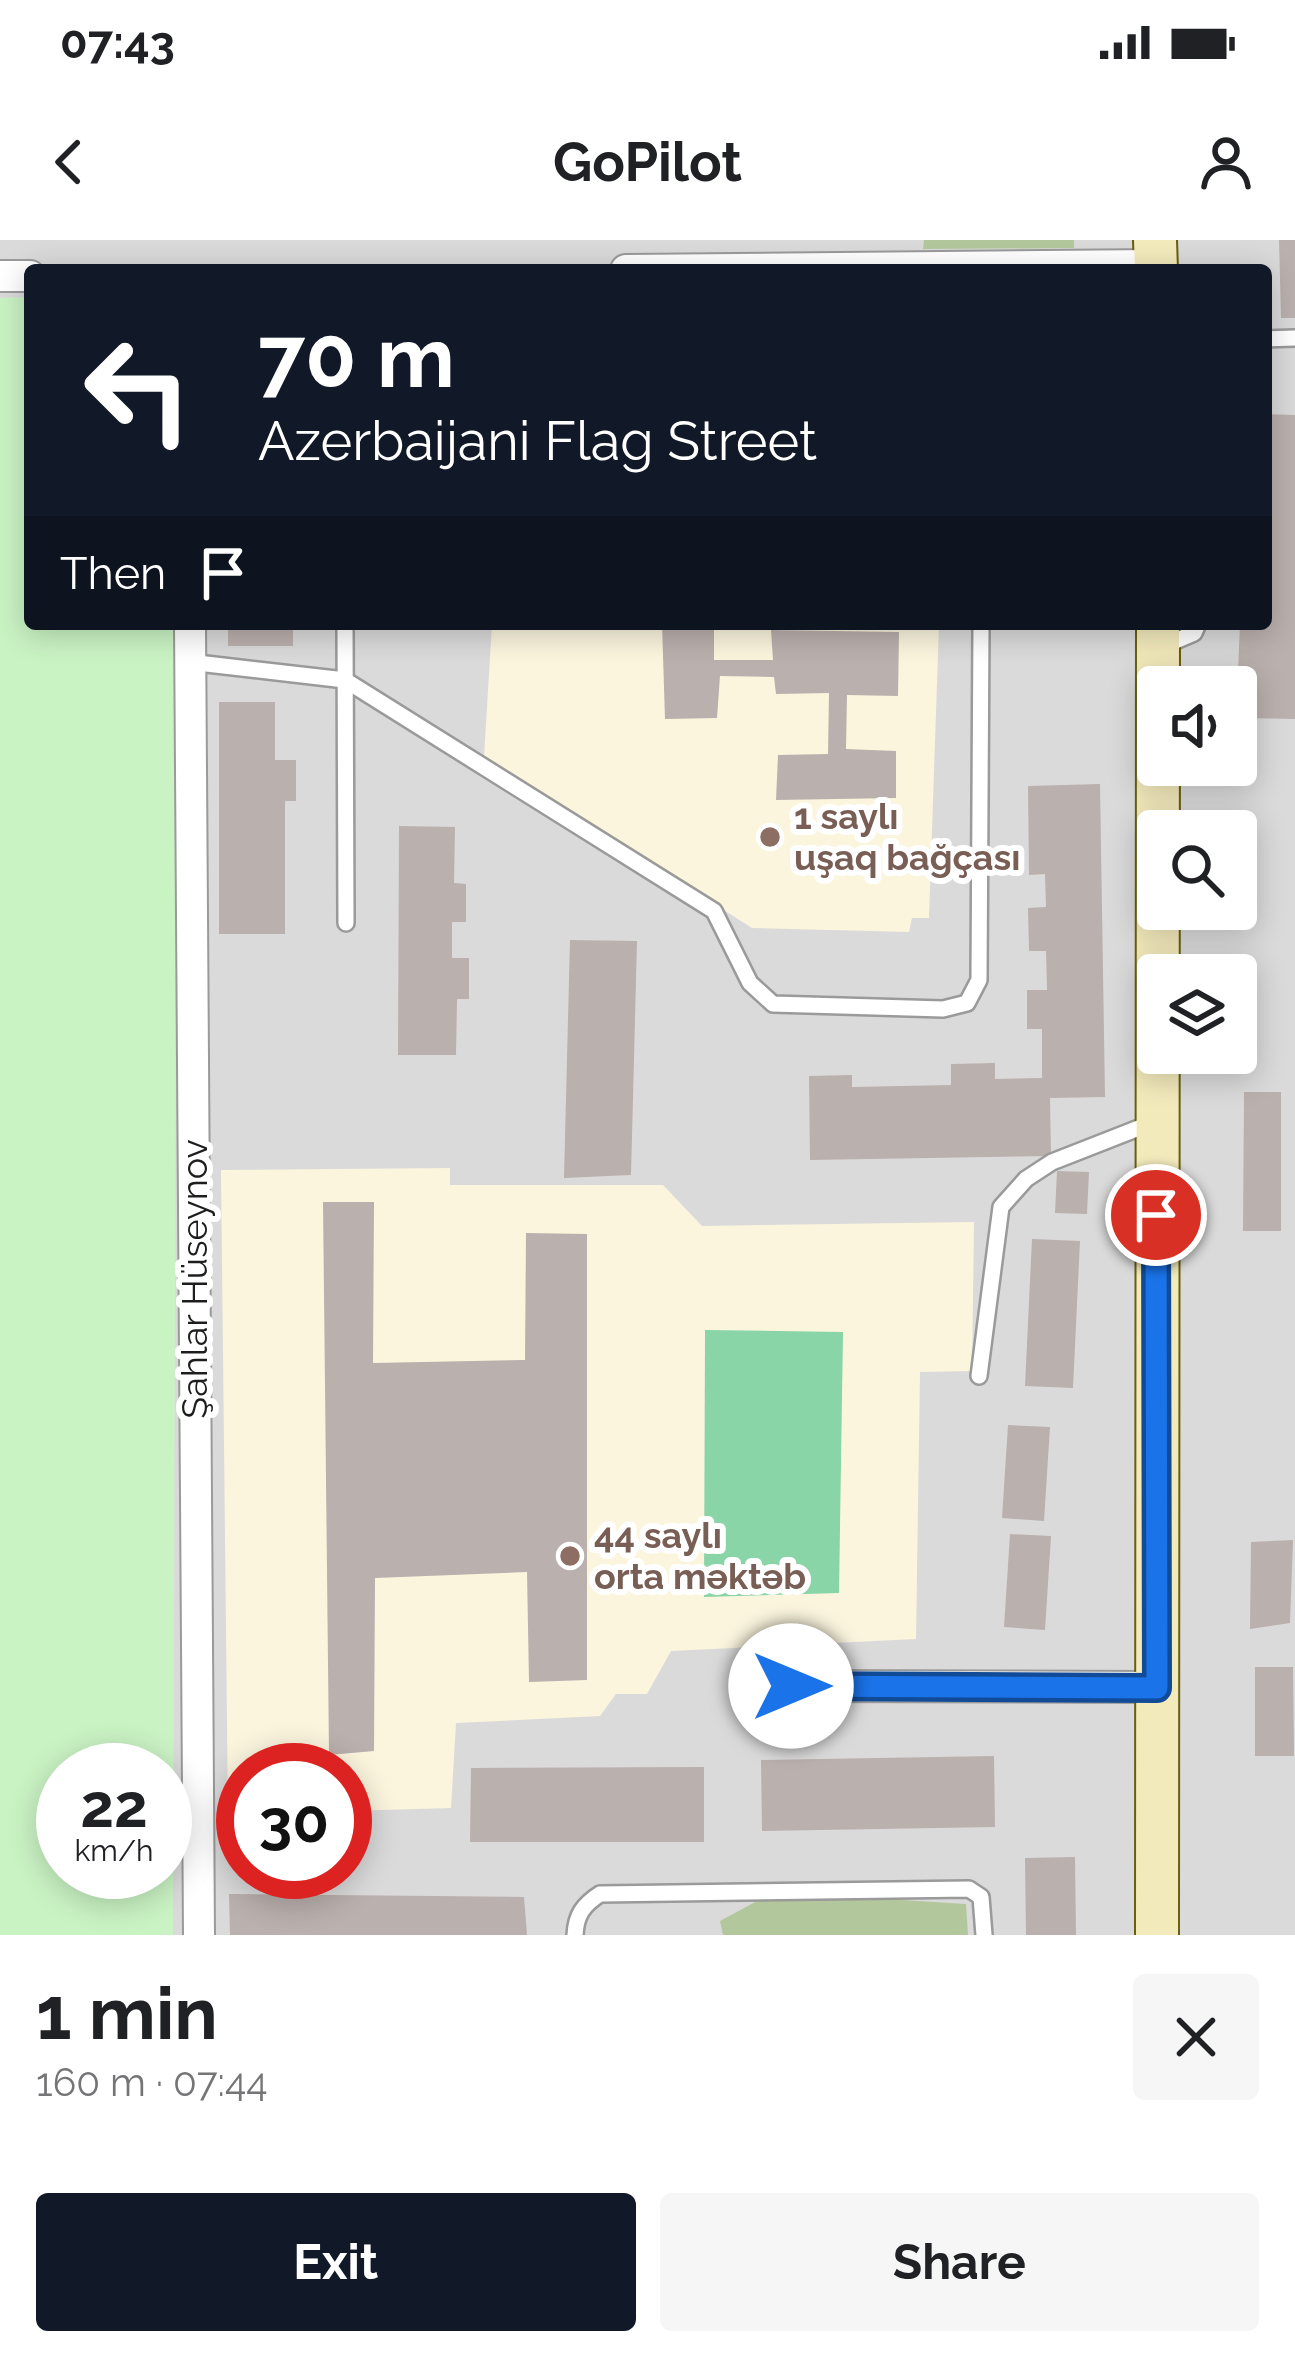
<!DOCTYPE html>
<html lang="en">
<head>
<meta charset="utf-8">
<style>
	:root { --surface:#fff; --page:#f6f6f6; --text:#202124; --muted:#757577; --accent:#111827 }
	body { margin:0; font-family:Raleway,sans-serif; background:var(--page); color:var(--text); height:100vh; display:flex; flex-direction:column; font-size:45px; white-space:nowrap }
	* { box-sizing:border-box; margin:0 }
	p { font-size:39px; color:var(--muted) }
	.icon { flex:none; width:66px; height:66px; fill:none; stroke:currentColor; stroke-width:2; stroke-linecap:round; stroke-linejoin:round }
	.map { position:relative; height:1695px; overflow:hidden }
	.details { display:flex; flex-direction:column; background:var(--surface); flex:1 }
	.details>* { flex:none }
	.guide { position:absolute; left:24px; top:24px; width:1248px; height:366px; border-radius:12px; box-shadow:0 6px 30px #0003; background:#111827; color:#fff; overflow:hidden }
	.buttons { position:absolute; left:1137px; top:426px; display:grid; gap:24px }
	.buttons a { display:grid; place-items:center; width:120px; height:120px; border-radius:12px; background:var(--surface); box-shadow:0 6px 30px #0003; font-size:60px }
	.speed { position:absolute; left:36px; top:1503px; display:flex; gap:24px; font-size:60px; font-weight:700; text-align:center }
	.speed>* { display:grid; place-content:center; width:156px; height:156px; border-radius:50%; background:var(--surface); box-shadow:0 6px 30px #0003; line-height:1 }
	.speed small { font-size:30px; font-weight:400 }
	.speed .limit { border:18px solid #d22; background:#fff; color:#111 }
	.pin { position:absolute; display:grid; place-items:center; width:102px; height:102px; color:#fff; margin:-51px; border:6px solid #fff; border-radius:50%; box-shadow:0 3px 12px #0007 }
	.me { position:absolute; width:132px; margin:-66px; rotate:90deg; stroke-linejoin:round; filter:drop-shadow(0 0 9px #0008) }
	.turn { display:flex; align-items:center; gap:42px; height:252px; padding:0 36px; font-size:54px }
	.turn .icon { width:156px; height:156px; stroke-width:2.5 }
	.turn b { display:block; font-size:84px; line-height:102px }
	.then { display:flex; align-items:center; height:114px; padding:0 36px; background:#0003; gap:24px; font-size:45px }
	.round { display:grid; place-items:center; flex:none; width:126px; height:126px; border-radius:12px; background:var(--page) }
	.headline { display:flex; align-items:center; justify-content:space-between; height:204px; padding:0 36px }
	h1 { font-size:72px; font-weight:700; line-height:90px }
	.button { display:flex; gap:24px; margin-top:auto; padding:24px 36px }
	.button a { flex:1; height:138px; border-radius:12px; background:var(--accent); color:#fff; font-size:48px; font-weight:700; line-height:138px; text-align:center }
	.button a+a { background:var(--page); color:var(--text) }
	.status { display:flex; justify-content:space-between; align-items:center; height:84px; padding:0 60px; background:var(--surface); direction:ltr }
	.status svg { height:33px; fill:currentColor }
	header { display:flex; justify-content:space-between; align-items:center; height:156px; padding:0 36px; background:var(--surface); font-size:54px; font-weight:700 }
	.map>svg:first-child { display:block }
	.residential { fill:#dbdada; fill-rule:evenodd }
	.education { fill:#fbf5de }
	.forest { fill:#b2c89c }
	.park { fill:#caf3c4; fill-rule:evenodd }
	.pitch { fill:#89d5a7 }
	.building { fill:#bab0ad }
	.lines { fill:none; stroke-linecap:round; stroke-linejoin:round }
	.lane-casing { stroke:#9a9a9a; stroke-width:20 }
	.street-casing { stroke:#9a9a9a; stroke-width:34 }
	.secondary-casing { stroke:#685f0f; stroke-width:46 }
	.lane { stroke:#fff; stroke-width:15 }
	.street { stroke:#fff; stroke-width:30 }
	.secondary { stroke:#f3eabc; stroke-width:42 }
	.route-casing { stroke:#114b97; stroke-width:30 }
	.route { stroke:#1a73e8; stroke-width:21 }
	.education-dot { fill:#8d6e63; stroke:#fff; stroke-width:4.5 }
	.labels { text-anchor:middle; stroke-width:12; stroke-linejoin:round; paint-order:stroke }
	.education-label { font-size:36px; font-weight:bold; fill:#785e54; stroke:#fff; text-anchor:start }
	.street-label { font-size:36px; fill:#1d1d1d; stroke:#fff }
</style>
</head>
<body>
<div class="status"><b>07:43</b><svg viewBox="0 0 49 12"><path d="M0 12V9h3v3zM5 12V6h3v6zM10 12V3h3v9zM15 12V0h3v12zM26 1h20v11H26zM47 4h2v5h-2z"/></svg></div>
<header><svg class="icon" aria-label="back" viewBox="0 0 24 24"><path d="M15 5l-7 7 7 7"/></svg>GoPilot<svg class="icon" aria-label="person" viewBox="0 0 24 24"><circle cx="12" cy="8" r="4"/><path d="M4 21q1-7 8-7t8 7"/></svg></header>
<div class="map">
<svg width="1295" height="1695" viewBox="0 0 1295 1695">
	<rect width="100%" height="100%" fill="#ede8e3"/>
	<!-- residential -->
	<path class="residential" d="M0 0H1295V1695H0ZM30 30H1266V384H30ZM1158 447H1236V525H1158ZM1158 591H1236V669H1158ZM1158 735H1236V813H1158ZM63 1530H165V1632H63ZM243 1530H345V1632H243Z"/>
	<!-- education -->
	<g class="education">
		<path d="M492 384H939L929 678H912L909 692 752 688 484 517Z"/>
		<path d="M450 928V945H663L702 986 974 982 972 1131 920 1132 916 1399 671 1411 647 1454H616L600 1476 456 1483 451 1568 345 1571V1530H243V1574H228L221 930Z"/>
	</g>
	<!-- forest -->
	<g class="forest">
		<path d="M924 0H1074V8L923 9Z"/>
		<path d="M774 1652 966 1664 968 1695H723L720 1681Z"/>
	</g>
	<!-- park -->
	<path class="park" d="M30 57V384H177L173 1695H0V58ZM63 1530H165V1632H63Z"/>
	<!-- pitch -->
	<path class="pitch" d="M705 1090 843 1092 839 1353 704 1357Z"/>
	<!-- building -->
	<g class="building">
		<path d="M1279 0H1295V78H1281Z"/>
		<path d="M1266 174 1295 175V479L1236 478 1240 384H1266Z"/>
		<path d="M207 384H293V406H228V389H207Z"/>
		<path d="M662 384H714V420H773L771 390 899 392 898 456 847 455 846 509 896 511V558L776 560 778 515 828 514 829 453 776 454 774 437 720 436 717 478 665 479Z"/>
		<path d="M219 462H275V520H296V561H285V694H219Z"/>
		<path d="M1100 544 1105 857 1050 858 1051 916 810 920 809 836 852 835V847L951 845V824L995 823V839L1042 838V789H1027V750H1047L1046 711H1029L1028 668 1046 667 1045 634 1029 635 1028 546Z"/>
		<path d="M399 586 455 587 454 643 466 644V682H452V718H469V759H457L456 815H398Z"/>
		<path d="M570 700 637 701 631 935 564 938Z"/>
		<path d="M1244 852H1281V991H1243Z"/>
		<path d="M1057 931 1089 932 1087 974 1055 973Z"/>
		<path d="M323 962H374L373 1123 525 1120 526 993 587 994V1440L529 1442 527 1332 375 1338 374 1511 329 1515Z"/>
		<path d="M1032 999 1080 1001 1073 1148 1025 1146Z"/>
		<path d="M1008 1185 1050 1187 1044 1281 1002 1278Z"/>
		<path d="M1010 1294 1051 1296 1045 1390 1004 1387Z"/>
		<path d="M1293 1300 1290 1383 1250 1389 1251 1302Z"/>
		<path d="M1255 1427H1293L1294 1516H1255Z"/>
		<path d="M994 1516 995 1587 762 1591 761 1520Z"/>
		<path d="M704 1527V1602H470L471 1528Z"/>
		<path d="M1075 1617 1076 1695H1026L1025 1618Z"/>
		<path d="M229 1654 524 1657 527 1695H230Z"/>
	</g>
	<g class="lines">
		<defs>
			<g id="lane">
				<path d="M1266 99 1295 98"/>
				<path d="M345 384 346 683"/>
				<path d="M1161 407 1194 393 1198 384"/>
				<path d="M189 422 345 440 714 671 750 743 773 764 943 769 967 763 979 740 981 384"/>
				<path d="M979 1136 1001 967 1026 939 1052 922 1154 882"/>
				<path d="M575 1695C576 1675 583 1665 600 1654L969 1649 981 1657 984 1695"/>
			</g>
			<g id="street">
				<path d="M626 30 1156 25"/>
				<path d="M0 36H30"/>
				<path d="M190 384 199 1695"/>
				<path d="M791 1446 1157 1447"/>
			</g>
			<g id="secondary">
				<path d="M1155 0 1156 30"/>
				<path d="M1157 1695 1158 384"/>
			</g>
		</defs>
		<!-- lane casing -->
		<use href="#lane" class="lane-casing"/>
		<!-- street casing -->
		<use href="#street" class="street-casing"/>
		<!-- secondary casing -->
		<use href="#secondary" class="secondary-casing"/>
		<!-- lane -->
		<use href="#lane" class="lane"/>
		<!-- street -->
		<use href="#street" class="street"/>
		<!-- secondary -->
		<use href="#secondary" class="secondary"/>
	</g>
	<g class="lines">
		<defs>
			<path id="route" d="M791 1446 1157 1448 1156 975"/>
		</defs>
		<!-- route casing -->
		<use href="#route" class="route-casing"/>
		<!-- route -->
		<use href="#route" class="route"/>
	</g>
	<!-- markers -->
	<g class="education-dot">
		<circle cx="770" cy="597" r="12"/>
		<circle cx="570" cy="1316" r="12"/>
	</g>
	<g class="labels">
		<!-- education labels -->
		<g class="education-label">
			<text x="794" y="589">1 saylı<tspan x="794" dy="41">uşaq bağçası</tspan></text>
			<text x="594" y="1308">44 saylı<tspan x="594" dy="41">orta məktəb</tspan></text>
		</g>
		<!-- street labels -->
		<g class="street-label">
			<text transform="translate(194 1039) rotate(-90)" y="13">Şahlar Hüseynov</text>
		</g>
	</g>
</svg>
<div class="buttons">
<a><svg class="icon" aria-label="sound" viewBox="0 0 24 24"><path d="M4 9h4l5-4v14l-5-4H4zM17 9q2 3 0 6"/></svg></a>
<a><svg class="icon" aria-label="search" viewBox="0 0 24 24"><circle cx="10" cy="10" r="6"/><path d="M15 15l6 6"/></svg></a>
<a><svg class="icon" aria-label="layers" viewBox="0 0 24 24"><path d="M12 4l9 5-9 5-9-5zM3 14l9 5 9-5"/></svg></a>
</div>
<div class="speed"><div>22<small>km/h</small></div><div class="limit">30</div></div>
<div class="pin" style="left:1156px;top:975px;background:#d93025"><svg class="icon" aria-label="arrive" viewBox="0 0 24 24"><path d="M6 21V4h12l-3 4 3 4H6"/></svg></div>
<svg class="me" style="left:791px;top:1446px" viewBox="-20 -20 40 40"><circle r="19" fill="#fff"/><path d="M0-13L10 11 0 6-10 11z" fill="#1a73e8"/></svg>
<div class="guide">
<div class="turn"><svg class="icon" aria-label="left" viewBox="0 0 24 24"><path d="M17 20v-9H6M10 6l-5 5 5 5"/></svg><div><b>70 m</b>Azerbaijani Flag Street</div></div>
<div class="then">Then<svg class="icon" aria-label="arrive" viewBox="0 0 24 24"><path d="M6 21V4h12l-3 4 3 4H6"/></svg></div>
</div>
</div>
<section class="details">
<div class="headline"><div><h1>1 min</h1><p>160 m · 07:44</p></div><a class="round"><svg class="icon" aria-label="close" viewBox="0 0 24 24"><path d="M6 6l12 12M18 6L6 18"/></svg></a></div>
<div class="button"><a>Exit</a><a>Share</a></div>
</section>
</body>
</html>
